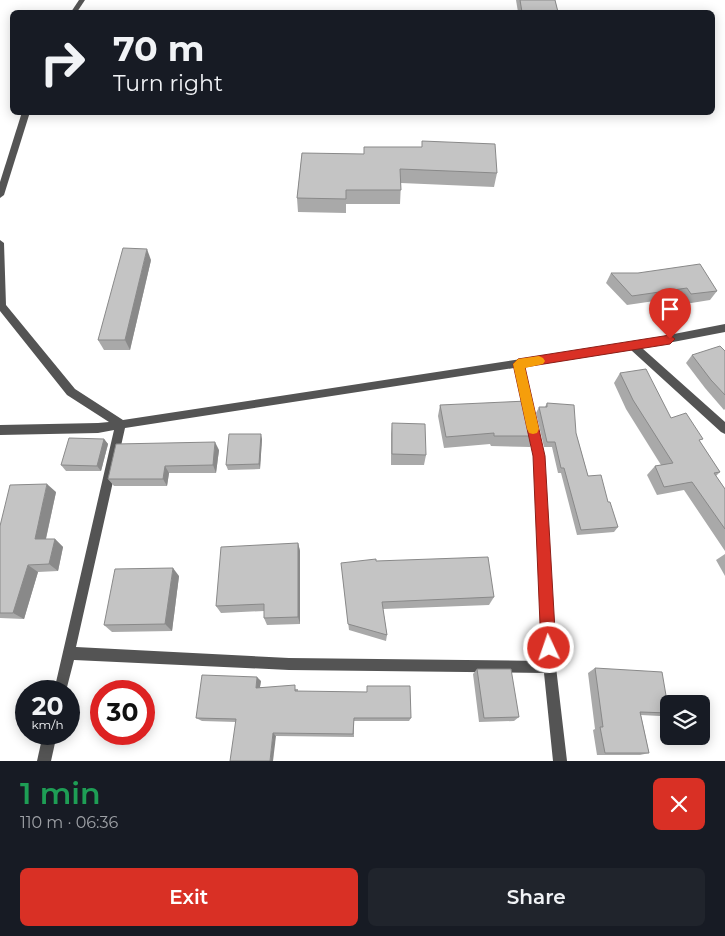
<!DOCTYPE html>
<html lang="en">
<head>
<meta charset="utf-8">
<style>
	:root { --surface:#171b24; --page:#20242c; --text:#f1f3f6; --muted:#9ea1a6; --accent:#d93025 }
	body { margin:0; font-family:Montserrat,sans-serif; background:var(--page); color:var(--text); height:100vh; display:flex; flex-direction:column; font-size:19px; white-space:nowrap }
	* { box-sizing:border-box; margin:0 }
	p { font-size:16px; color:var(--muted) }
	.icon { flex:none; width:28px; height:28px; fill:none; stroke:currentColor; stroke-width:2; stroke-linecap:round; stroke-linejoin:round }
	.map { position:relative; height:761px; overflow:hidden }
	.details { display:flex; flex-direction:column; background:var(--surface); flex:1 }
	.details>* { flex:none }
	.hud { position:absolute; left:10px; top:10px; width:705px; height:105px; border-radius:8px; box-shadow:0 2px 12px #0003; background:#171b24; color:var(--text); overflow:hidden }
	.fabs { position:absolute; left:660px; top:695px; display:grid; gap:10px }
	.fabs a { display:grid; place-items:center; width:50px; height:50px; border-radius:8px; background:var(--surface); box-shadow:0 2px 12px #0003; font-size:25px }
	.speed { position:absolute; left:15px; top:680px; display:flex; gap:10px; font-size:25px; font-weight:700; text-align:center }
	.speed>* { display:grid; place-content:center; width:65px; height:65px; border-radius:50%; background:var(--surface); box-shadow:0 2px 12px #0003; line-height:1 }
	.speed small { font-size:12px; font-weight:400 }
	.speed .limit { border:8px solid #d22; background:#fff; color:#111 }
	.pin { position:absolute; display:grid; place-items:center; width:42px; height:42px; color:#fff; margin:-51px -21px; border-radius:50% 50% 50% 0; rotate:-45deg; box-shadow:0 0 5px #0007 }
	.pin .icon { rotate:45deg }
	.me { position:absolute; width:55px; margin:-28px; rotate:357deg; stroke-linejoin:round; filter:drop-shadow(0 0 4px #0008) }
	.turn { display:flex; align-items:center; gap:18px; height:105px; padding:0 20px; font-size:22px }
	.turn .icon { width:65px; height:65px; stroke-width:2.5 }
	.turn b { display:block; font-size:35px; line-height:42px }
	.round { display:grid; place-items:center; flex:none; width:52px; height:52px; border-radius:8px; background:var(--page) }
	.head { display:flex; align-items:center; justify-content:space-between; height:85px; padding:0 20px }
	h1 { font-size:30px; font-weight:600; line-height:38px; color:#1e9e55 }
	.cta { display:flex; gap:10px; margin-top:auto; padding:10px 20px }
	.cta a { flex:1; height:58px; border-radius:8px; background:var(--accent); color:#fff; font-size:20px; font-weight:600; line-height:58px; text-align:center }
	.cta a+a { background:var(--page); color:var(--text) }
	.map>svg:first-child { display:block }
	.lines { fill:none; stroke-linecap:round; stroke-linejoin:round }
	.minor { fill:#545454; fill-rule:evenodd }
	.wall { fill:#a9a9a9 }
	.shaded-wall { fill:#898989 }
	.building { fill:#c4c4c4; stroke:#898989 }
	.route { fill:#d93025; stroke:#8d1f18 }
	.slow { fill:#f59e0b }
</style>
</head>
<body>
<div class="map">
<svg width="725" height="761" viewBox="0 0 725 761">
	<rect width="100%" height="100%" fill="#fff"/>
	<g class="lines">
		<!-- minor -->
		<g class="minor">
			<path d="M79 0H85L77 12H71Z"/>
			<path d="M22 112H30L4 195 0 198V182Z"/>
			<path d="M0 240 4 243 6 305 75 389 123 420 633 342 725 324V332L642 348 725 422V434L721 432 631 350 524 367 544 456 556 667 567 761H553L544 673 289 670 74 660 66 691H54L114 430 98 433 0 435V425L98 423 109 422 67 395 0 311ZM514 368 534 456 543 661 289 658 76 647 125 428Z"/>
			<path d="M43 734H57L51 761H37Z"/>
		</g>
	</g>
	<!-- wall -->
	<g class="wall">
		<path d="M516 0H555L558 12H518Z"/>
		<path d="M302 153 497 173 494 187 401 183 400 204H346V213L298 212 297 198Z"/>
		<path d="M151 260 130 350H104L98 340Z"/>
		<path d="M611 273 717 291 710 300 685 304 682 297 627 305 606 283Z"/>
		<path d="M725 351V409L724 410 705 388 686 363 692 355Z"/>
		<path d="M620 373 671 418 700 442 720 472 716 476 725 489V551L684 490 657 495 647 475 655 466 661 465 626 409 614 383Z"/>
		<path d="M547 403 576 433 588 476 608 502 618 527 614 532 577 535 561 473H558L552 447H544L536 413 539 407H545Z"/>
		<path d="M440 405 535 436 530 447 491 446 490 444 444 448 438 416Z"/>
		<path d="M392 423 426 455 424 465H391V434Z"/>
		<path d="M104 439 108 444 101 471H66L61 465Z"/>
		<path d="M262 439 260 469 228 470 226 465Z"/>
		<path d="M219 450 216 473H169L167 486H114L108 479Z"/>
		<path d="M56 492 46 539H55L63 547 58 571 38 572 24 619 0 618V526Z"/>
		<path d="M298 543 300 551V624L267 625 264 618V611L221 613 216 606Z"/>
		<path d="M725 554V576L716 560Z"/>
		<path d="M376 561 494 597 489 605 383 609 387 635 386 641 349 630 342 571Z"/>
		<path d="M179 576 172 631 112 632 104 625Z"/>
		<path d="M595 668 669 713 660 716 641 715 649 753 640 755H597L593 730 595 729 588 673Z"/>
		<path d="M477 669 519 717 514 721 479 722 473 674Z"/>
		<path d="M261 681 260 687 298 689V691L411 718 409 721H354V737L276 736 236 722 202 721 196 718Z"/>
	</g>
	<!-- shaded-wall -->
	<g class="shaded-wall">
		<path d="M147 249 151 260 130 350 125 340Z"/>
		<path d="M261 434 262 439 260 469 259 464Z"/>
		<path d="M104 439 108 444 101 471 97 466Z"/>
		<path d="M215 442 219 450 216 473 213 465Z"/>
		<path d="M165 466 169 473 167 486 163 479Z"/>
		<path d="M47 484 56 492 44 547 35 539Z"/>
		<path d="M55 539 63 547 58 571 49 564Z"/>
		<path d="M298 543 300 551V624L298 617Z"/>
		<path d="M28 565 38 572 24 619 13 613Z"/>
		<path d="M173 568 179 576 172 631 165 624Z"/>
		<path d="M257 677 261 681 259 692 256 688Z"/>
		<path d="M273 733 276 736 273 761H270Z"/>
	</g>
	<!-- building -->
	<g class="building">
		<path d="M520 0H555L558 12H522Z"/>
		<path d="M422 141 495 144 497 173 400 169 401 190H346V199L297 198 302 153 364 154V147H422Z"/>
		<path d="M123 248 147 249 125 340H98Z"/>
		<path d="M700 264 717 291 691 294 687 288 632 296 611 273H638Z"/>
		<path d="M720 346 725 351V395L711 380 692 355Z"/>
		<path d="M646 369 671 418 686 413 703 439 699 440 720 472 714 473 725 489V529L692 482 664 487 655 466 673 463 633 400 620 373Z"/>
		<path d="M527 401 535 436H494V433L446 437 440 405Z"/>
		<path d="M547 403 574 405 576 433 588 476 601 475 608 502H610L618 527 581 530 564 468H561L555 442H547L539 407H547Z"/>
		<path d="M392 423 425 424 426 455 392 454Z"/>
		<path d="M229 434H261L259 464 226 465Z"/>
		<path d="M69 438 104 439 97 466 61 465Z"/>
		<path d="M215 442 213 465 165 466 163 479H108L116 444Z"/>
		<path d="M47 484 35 539H55L49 564 28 565 13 613H0V526L10 485Z"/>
		<path d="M298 543V617L264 618V604L216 606 221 547Z"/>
		<path d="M488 557 494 597 382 602 387 635 348 624 341 563 376 559V561Z"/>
		<path d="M173 568 165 624 104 625 115 569Z"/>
		<path d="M595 668 662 672 669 713 640 712 649 753H605L600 727H603Z"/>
		<path d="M477 669H511L519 717 484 718Z"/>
		<path d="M202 675 257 677 256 688 295 685V691L367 692V686H410L411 718H354L353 734 273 733 270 761H230L236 719 196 718Z"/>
	</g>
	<!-- route -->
	<path class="route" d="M670 335 675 339 670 344 525 367 545 456 556 648 554 653 549 655 544 653 541 648 533 456 513 364 518 359Z"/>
	<!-- slow -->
	<path class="slow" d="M539 356 543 358 545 361 543 364 525 368 539 429 537 433 533 434 529 433 527 429 513 364 518 359Z"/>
</svg>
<div class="fabs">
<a><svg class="icon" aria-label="layers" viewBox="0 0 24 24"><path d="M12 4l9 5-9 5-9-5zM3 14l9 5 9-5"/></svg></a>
</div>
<div class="speed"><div>20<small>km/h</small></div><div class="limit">30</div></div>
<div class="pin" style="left:670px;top:339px;background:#d93025"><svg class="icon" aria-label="arrive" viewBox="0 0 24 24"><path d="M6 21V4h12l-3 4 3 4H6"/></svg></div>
<svg class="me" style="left:549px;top:648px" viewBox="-20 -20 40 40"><circle r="17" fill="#d93025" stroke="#fff" stroke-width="3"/><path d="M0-11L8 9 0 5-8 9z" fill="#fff"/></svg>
<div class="hud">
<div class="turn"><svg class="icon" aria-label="right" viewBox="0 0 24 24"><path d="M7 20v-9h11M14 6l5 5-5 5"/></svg><div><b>70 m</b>Turn right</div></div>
</div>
</div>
<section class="details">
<div class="head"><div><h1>1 min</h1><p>110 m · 06:36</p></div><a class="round" style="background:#d93025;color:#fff"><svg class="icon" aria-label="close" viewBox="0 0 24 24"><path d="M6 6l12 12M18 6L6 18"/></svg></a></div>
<div class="cta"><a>Exit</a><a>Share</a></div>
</section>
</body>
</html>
